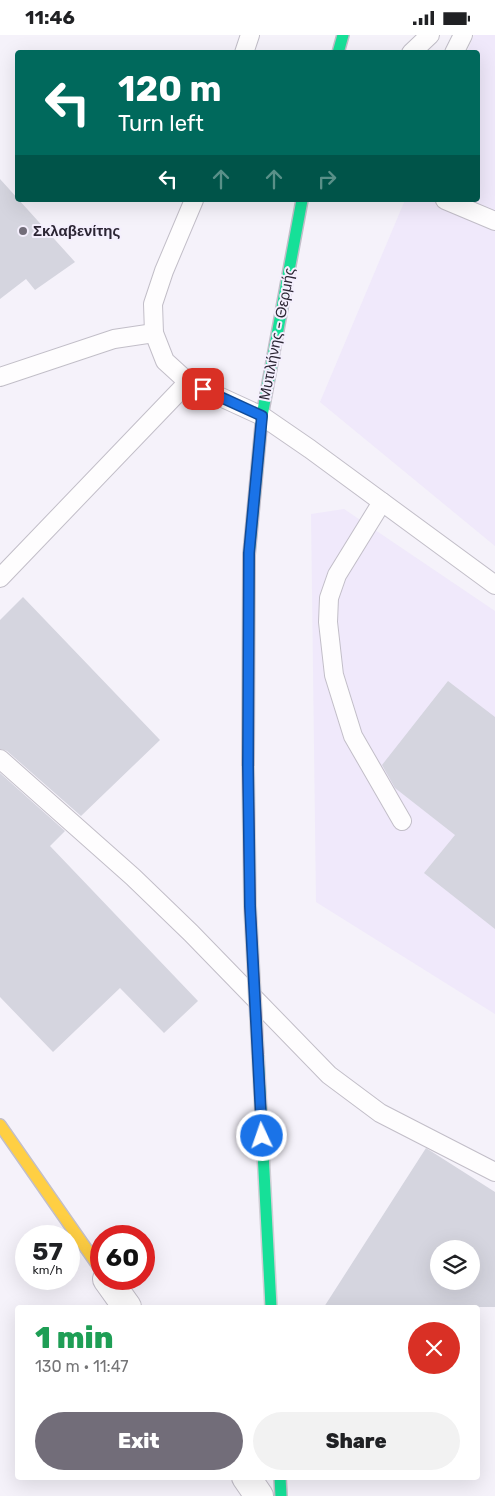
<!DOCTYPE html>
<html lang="en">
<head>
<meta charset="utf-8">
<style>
	:root { --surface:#fff; --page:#f2f2f2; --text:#202124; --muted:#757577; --accent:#726d79 }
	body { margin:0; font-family:Rubik,sans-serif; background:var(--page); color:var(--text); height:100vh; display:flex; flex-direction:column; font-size:19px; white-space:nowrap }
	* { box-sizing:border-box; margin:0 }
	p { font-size:16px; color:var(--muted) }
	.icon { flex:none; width:28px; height:28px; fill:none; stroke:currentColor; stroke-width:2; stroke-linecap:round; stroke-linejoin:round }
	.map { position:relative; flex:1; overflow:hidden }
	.details { position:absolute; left:15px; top:1270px; width:465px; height:175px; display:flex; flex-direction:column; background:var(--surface); border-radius:5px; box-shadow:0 5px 20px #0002 }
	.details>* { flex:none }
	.hud { position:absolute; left:15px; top:15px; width:465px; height:152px; border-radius:5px; box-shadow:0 5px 20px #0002; background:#00695c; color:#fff; overflow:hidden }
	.fabs { position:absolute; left:430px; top:1205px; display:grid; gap:10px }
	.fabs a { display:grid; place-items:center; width:50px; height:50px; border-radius:50%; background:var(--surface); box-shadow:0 5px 20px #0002; font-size:25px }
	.speed { position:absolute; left:15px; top:1190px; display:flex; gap:10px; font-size:25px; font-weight:700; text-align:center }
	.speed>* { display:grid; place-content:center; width:65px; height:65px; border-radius:50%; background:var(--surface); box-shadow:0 5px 20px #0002; line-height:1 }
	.speed small { font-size:12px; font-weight:400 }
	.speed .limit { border:8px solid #d22; background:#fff; color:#111 }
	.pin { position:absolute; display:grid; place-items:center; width:42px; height:42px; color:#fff; margin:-21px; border-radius:10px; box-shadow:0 2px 8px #0006 }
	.me { position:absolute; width:55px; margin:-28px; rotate:357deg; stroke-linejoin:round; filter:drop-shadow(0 0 4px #0008) }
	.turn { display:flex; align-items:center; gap:18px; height:105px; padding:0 20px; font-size:22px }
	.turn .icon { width:65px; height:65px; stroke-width:2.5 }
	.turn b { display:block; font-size:35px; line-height:42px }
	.lanes { display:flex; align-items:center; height:48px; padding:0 20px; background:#0003; justify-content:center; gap:25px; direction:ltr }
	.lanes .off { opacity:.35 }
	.round { display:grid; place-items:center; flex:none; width:52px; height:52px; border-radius:26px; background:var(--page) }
	.headline { display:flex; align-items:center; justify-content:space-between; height:85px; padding:0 20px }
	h1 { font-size:30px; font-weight:800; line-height:38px; color:#1e9e55 }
	.action { display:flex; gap:10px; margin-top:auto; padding:10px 20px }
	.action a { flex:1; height:58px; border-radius:30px; background:var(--accent); color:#fff; font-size:20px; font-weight:800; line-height:58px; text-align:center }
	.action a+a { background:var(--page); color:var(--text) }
	.status { display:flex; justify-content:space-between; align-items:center; height:35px; padding:0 25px; background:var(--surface); direction:ltr }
	.status svg { height:14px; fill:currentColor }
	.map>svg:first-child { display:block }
	.built { fill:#f0e9fb }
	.building { fill:#d5d5df; fill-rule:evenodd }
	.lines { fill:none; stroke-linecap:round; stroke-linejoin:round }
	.lane-casing { stroke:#c2bec8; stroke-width:20 }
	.street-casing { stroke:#c2bec8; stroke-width:30 }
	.fast-casing { stroke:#c2bec8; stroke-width:14 }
	.slow-casing { stroke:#c2bec8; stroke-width:14 }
	.lane { stroke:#fefdfe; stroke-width:18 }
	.street { stroke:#fefdfe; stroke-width:28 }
	.fast { stroke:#16e098; stroke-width:11 }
	.slow { stroke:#ffcf43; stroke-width:11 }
	.fast-bridge-casing { stroke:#d1cfd5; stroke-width:14; stroke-linecap:butt }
	.jam-bridge-casing { stroke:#d1cfd5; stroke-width:14; stroke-linecap:butt }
	.fast-bridge { stroke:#16e098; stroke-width:11 }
	.jam-bridge { stroke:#f24e42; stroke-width:11 }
	.route-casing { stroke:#114b97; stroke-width:12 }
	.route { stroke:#1a73e8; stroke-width:9 }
	.poi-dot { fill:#726d79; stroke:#f4effd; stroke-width:2 }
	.labels { text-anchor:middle; stroke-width:4; stroke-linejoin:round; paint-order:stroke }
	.poi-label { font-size:15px; font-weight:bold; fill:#2b2533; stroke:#f4effd; text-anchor:start }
	.street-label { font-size:15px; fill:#2b2533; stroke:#f4effd }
</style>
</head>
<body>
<div class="status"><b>11:46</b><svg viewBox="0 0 49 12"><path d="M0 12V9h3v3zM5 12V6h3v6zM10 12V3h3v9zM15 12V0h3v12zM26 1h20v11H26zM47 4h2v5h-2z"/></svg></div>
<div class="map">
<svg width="495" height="1461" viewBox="0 0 495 1461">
	<rect width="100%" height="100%" fill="#f5f2fa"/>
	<!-- built -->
	<g class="built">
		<path d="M474 0H495V511L320 367 405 165H478V18L467 17Z"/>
		<path d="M344 474 495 576V979L316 867 311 479Z"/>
	</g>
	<!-- building -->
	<g class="building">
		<path d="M0 144 75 227 35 255 26 244 0 264Z"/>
		<path d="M23 562 160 705 81 781 7 716 0 714V585Z"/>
		<path d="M448 646 495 682V894L424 838 455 800 395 753 382 730Z"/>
		<path d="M0 738 65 796 50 811 198 966 164 998 120 953 53 1017 0 962Z"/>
		<path d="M426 1113 495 1157V1272H324ZM439 1214H471V1246H439Z"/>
	</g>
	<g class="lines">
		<defs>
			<g id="lane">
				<path d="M244 18 250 0"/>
				<path d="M411 18 430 0"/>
				<path d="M454 18 463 0"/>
				<path d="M194 165 164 236 153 269 154 298 165 326 188 347 262 381 310 414 495 550"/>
				<path d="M445 165 495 186"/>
				<path d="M0 342 114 304 154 298"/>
				<path d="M382 467 337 540 329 563 328 587 334 640 353 701 402 786"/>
				<path d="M0 543 188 347"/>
				<path d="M0 724 133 842 191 898 329 1040 380 1078 495 1137"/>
			</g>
			<g id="street">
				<path d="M107 1244 127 1272"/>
				<path d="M246 1442 259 1461"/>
			</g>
			<g id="fast">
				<path d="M338 18 343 0"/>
				<path d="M249 520 262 381 302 165"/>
				<path d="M280 1442 281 1461"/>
			</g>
			<g id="slow">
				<path d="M248 731 249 520"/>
				<path d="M0 1090 101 1235"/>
			</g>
		</defs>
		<!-- lane casing -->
		<use href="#lane" class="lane-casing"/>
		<!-- street casing -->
		<use href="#street" class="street-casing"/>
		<!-- fast casing -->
		<use href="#fast" class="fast-casing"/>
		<!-- slow casing -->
		<use href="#slow" class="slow-casing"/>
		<!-- lane -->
		<use href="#lane" class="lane"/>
		<!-- street -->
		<use href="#street" class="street"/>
		<!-- fast -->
		<use href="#fast" class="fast"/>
		<!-- slow -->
		<use href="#slow" class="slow"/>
		<defs>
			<path id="fast-bridge" d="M258 1020 271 1272"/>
			<path id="jam-bridge" d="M248 731 250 871 258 1020"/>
		</defs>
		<!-- fast-bridge casing -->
		<use href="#fast-bridge" class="fast-bridge-casing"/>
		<!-- jam-bridge casing -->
		<use href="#jam-bridge" class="jam-bridge-casing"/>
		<!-- fast-bridge -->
		<use href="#fast-bridge" class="fast-bridge"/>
		<!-- jam-bridge -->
		<use href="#jam-bridge" class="jam-bridge"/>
	</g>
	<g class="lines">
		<defs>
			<path id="route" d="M203 354 262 381 249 518 248 731 250 871 262 1101"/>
		</defs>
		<!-- route casing -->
		<use href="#route" class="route-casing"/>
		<!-- route -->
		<use href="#route" class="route"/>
	</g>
	<!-- markers -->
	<circle class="poi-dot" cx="23" cy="196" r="5"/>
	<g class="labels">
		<!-- poi labels -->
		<g class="poi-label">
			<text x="33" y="201">Σκλαβενίτης</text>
		</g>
		<!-- street labels -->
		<g class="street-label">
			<text transform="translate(277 299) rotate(-79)" y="5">Μυτιλήνης - Θερμής</text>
		</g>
	</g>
</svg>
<div class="fabs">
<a><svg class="icon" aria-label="layers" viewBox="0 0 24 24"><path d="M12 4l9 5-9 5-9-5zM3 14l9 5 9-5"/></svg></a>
</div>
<div class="speed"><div>57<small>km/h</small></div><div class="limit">60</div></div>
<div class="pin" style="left:203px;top:354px;background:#d93025"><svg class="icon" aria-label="arrive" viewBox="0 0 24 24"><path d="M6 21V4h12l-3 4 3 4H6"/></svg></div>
<svg class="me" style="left:262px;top:1101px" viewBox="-20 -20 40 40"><circle r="17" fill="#1a73e8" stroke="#fff" stroke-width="3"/><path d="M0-11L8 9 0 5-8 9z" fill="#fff"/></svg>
<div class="hud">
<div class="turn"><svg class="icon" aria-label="left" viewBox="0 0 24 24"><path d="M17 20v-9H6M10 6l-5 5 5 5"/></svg><div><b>120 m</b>Turn left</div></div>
<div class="lanes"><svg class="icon" aria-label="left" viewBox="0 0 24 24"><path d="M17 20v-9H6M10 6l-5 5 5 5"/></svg><svg class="icon off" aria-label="ahead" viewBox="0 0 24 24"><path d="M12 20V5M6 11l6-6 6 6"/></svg><svg class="icon off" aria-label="ahead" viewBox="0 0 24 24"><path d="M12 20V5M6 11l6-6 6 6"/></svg><svg class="icon off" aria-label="right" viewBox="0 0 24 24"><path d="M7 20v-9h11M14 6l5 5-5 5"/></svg></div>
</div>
<section class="details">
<div class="headline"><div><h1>1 min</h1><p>130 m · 11:47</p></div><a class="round" style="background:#d93025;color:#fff"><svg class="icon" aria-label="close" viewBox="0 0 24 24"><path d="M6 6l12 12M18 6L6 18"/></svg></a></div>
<div class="action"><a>Exit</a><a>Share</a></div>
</section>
</div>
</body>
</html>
